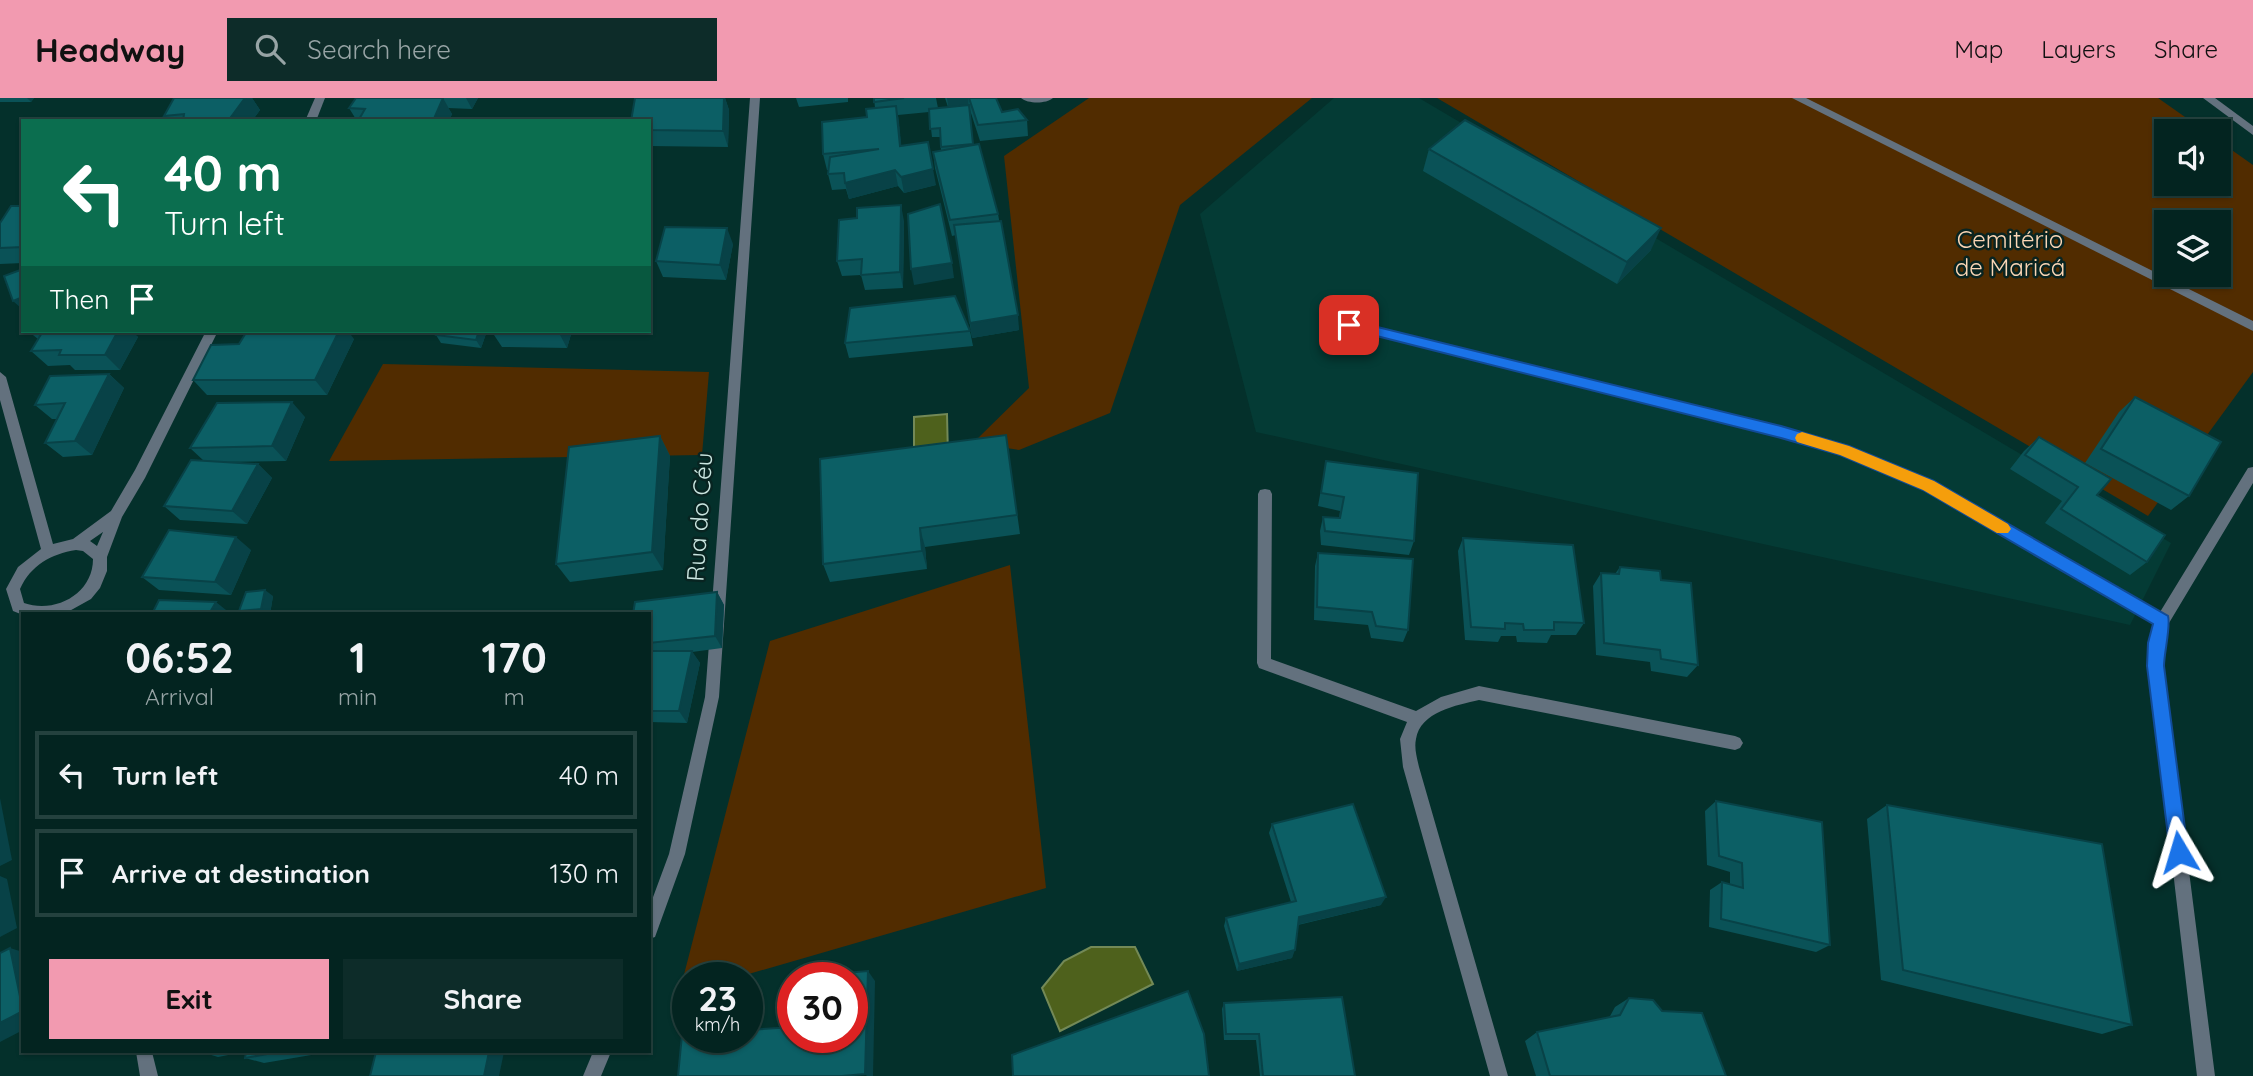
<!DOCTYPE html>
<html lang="en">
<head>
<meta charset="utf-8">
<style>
	:root { --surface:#032420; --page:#0d2c29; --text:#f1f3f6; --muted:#97a4a5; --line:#24413e; --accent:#f29ab0 }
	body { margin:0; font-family:Quicksand,sans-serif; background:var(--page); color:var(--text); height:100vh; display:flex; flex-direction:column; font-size:26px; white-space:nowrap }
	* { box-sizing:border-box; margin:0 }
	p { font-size:23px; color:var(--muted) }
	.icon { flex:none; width:38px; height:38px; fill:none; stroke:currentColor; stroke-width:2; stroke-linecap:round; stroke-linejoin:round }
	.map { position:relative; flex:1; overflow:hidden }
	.sheet { position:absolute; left:21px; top:514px; width:630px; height:441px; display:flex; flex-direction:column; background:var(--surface); border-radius:0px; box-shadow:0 2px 5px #0004,0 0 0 2px var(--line) }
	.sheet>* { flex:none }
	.guide { position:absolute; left:21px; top:21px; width:630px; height:214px; border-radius:0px; box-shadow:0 2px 5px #0004,0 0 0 2px var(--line); background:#0b6e4f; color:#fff; overflow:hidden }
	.tools { position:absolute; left:2154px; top:21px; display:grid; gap:14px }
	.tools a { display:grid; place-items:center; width:77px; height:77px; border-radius:0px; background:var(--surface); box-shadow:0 2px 5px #0004,0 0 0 2px var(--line); font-size:35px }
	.speed { position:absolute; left:672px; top:864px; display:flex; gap:14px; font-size:35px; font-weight:700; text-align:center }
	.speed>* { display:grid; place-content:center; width:91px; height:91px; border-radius:50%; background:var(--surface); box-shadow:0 2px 5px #0004,0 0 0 2px var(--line); line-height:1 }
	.speed small { font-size:18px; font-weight:400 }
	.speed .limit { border:10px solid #d22; background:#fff; color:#111 }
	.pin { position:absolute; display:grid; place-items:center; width:60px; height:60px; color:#fff; margin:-30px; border-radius:14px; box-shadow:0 4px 10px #0006 }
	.me { position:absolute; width:77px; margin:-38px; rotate:353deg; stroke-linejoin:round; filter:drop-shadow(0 0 5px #0008) }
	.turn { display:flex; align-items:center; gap:24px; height:147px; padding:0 28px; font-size:32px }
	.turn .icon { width:91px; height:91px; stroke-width:2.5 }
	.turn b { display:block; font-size:49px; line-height:60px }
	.then { display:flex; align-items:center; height:66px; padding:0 28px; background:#0003; gap:14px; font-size:26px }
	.eta { display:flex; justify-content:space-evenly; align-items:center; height:119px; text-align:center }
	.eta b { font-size:42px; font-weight:700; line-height:49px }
	.cta { display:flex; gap:14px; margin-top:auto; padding:14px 28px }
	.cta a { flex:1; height:80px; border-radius:0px; background:var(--accent); color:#111; font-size:28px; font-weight:700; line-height:80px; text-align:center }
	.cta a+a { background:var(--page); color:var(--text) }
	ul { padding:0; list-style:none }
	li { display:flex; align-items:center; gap:21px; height:88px; margin:0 14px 10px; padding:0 14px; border:4px solid var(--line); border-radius:0px }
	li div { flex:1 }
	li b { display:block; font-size:26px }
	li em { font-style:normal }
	header { display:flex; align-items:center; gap:42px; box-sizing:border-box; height:98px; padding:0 35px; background:var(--accent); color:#111 }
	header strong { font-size:33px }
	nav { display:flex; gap:38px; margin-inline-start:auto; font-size:24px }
	.search { width:490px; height:63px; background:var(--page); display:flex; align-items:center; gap:18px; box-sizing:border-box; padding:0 24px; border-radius:0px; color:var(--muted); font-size:26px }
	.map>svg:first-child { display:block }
	.built { fill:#043b35 }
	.green { fill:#512c00; fill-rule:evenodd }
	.water { fill:#4e611c; stroke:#738957; stroke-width:2 }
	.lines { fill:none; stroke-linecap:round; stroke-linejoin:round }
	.service { fill:#63717e; fill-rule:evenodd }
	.minor { fill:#63717e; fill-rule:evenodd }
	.wall { fill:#0a5257 }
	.shaded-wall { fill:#084247 }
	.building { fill:#0c5f65; stroke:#084247; stroke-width:2 }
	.route { fill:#1a73e8; stroke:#114b97; stroke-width:2 }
	.slow { fill:#f59e0b }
	.labels { text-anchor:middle; stroke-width:5; stroke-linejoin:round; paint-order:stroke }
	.park-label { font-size:24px; fill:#fbd6b5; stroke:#082421 }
	.street-label { font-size:24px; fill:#cae5e0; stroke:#082421 }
</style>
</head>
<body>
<header>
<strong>Headway</strong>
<div class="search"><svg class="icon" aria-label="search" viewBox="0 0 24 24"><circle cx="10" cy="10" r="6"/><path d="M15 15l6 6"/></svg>Search here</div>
<nav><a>Map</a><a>Layers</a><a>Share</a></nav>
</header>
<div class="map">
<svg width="2253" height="978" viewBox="0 0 2253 978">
	<rect width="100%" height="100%" fill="#04302b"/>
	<!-- built -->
	<path class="built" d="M1334 0H1419L2171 445 2130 527 1256 334 1200 116Z"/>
	<!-- green -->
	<g class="green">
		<path d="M1089 0H1312L1180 107 1110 315 1019 352 973 345 1029 290 1004 58Z"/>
		<path d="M1437 0H2158L2205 33H2166V86H2219V43L2253 67V274L2148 418ZM2166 124H2219V177H2166Z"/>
		<path d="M383 266 709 274 702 357 329 363Z"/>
		<path d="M1010 467 1046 790 735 880H688V894L679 896 770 543Z"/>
	</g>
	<!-- water -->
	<g class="water">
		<path d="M947 316 948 359 914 361V319Z"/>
		<path d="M1091 849H1135L1153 886 1060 933 1042 890 1064 863Z"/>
	</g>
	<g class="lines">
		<!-- service -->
		<g class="service">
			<path d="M1792 0H1806L2253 223V233Z"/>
			<path d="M1349 222 1781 329 1848 348 1933 384 2167 519 2169 523 2167 527 2162 529 2157 527 1923 392 1840 356 1781 339 1345 230 1343 227 1345 224Z"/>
		</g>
		<!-- minor -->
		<g class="minor">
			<path d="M315 0H325L316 23H305Z"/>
			<path d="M750 0H760L719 599 685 756 655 839 649 841V810L669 756 705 599Z"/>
			<path d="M1021 0H1053C1046 6 1028 6 1021 0Z"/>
			<path d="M2203 0H2215L2253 28V37Z"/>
			<path d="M206 233H218L145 380 122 419 107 459V473L100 490 91 501 64 516 23 517 13 513 6 491 18 469 41 451 0 302V274L6 279 53 446 73 441 111 413 135 372ZM103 434 97 448 90 443ZM76 452 83 453 93 461C93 496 55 516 24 505L20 491C31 467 51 456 76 452Z"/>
			<path d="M2253 369V385L2169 525 2163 545V568L2215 978H2197L2149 568V545L2157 519 2248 370Z"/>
			<path d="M1265 391 1270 392 1272 396 1271 561 1416 613 1441 599 1479 588 1735 638 1740 640 1743 645 1740 650 1735 652 1479 602C1457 607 1420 614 1416 641 1414 650 1417 660 1419 669L1508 978H1490L1403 669 1400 641 1407 624 1259 570 1257 565 1258 396 1260 392Z"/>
			<path d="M136 954H152L158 978H140Z"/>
			<path d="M593 954H611L601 978H583Z"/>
		</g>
	</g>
	<!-- wall -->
	<g class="wall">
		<path d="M0 0H34L31 4H0Z"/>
		<path d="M252 0 260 12 252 23H168L164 18Z"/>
		<path d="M356 0H478L472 11 448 10 452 16 449 23H357L349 10Z"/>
		<path d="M724 0H725L729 12 728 49 649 48V23Z"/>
		<path d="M796 0H848V4L799 9Z"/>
		<path d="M874 0H936L938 10 948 9 945 0H996L1002 14 1027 22 1028 38 980 43 970 12 973 47 998 116 1019 232 972 240 956 137 952 138 935 70 933 54 941 53 940 39H932L929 14 898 17 901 48 936 87 904 95 898 88 849 101 846 91 832 92 828 76 829 72H827L823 56 867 19 875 10Z"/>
		<path d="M1429 51 1651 152 1617 186 1423 73Z"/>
		<path d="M23 108V165L0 166V150Z"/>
		<path d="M904 123 903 190 865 192 861 177 842 178 837 163Z"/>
		<path d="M733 146 726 182 663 179 656 163Z"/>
		<path d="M28 233H131L138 239 120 272H75L70 267 48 268 31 253 38 241Z"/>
		<path d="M487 233 481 250 441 245 436 237Z"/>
		<path d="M572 233 567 250 502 249 492 234Z"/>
		<path d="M970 233 973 248 849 260 845 245Z"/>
		<path d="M354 241 327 297H207L193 282 239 246Z"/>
		<path d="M109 276 124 290 92 357 63 359 45 345 57 321H52L35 307Z"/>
		<path d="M2135 299 2189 398 2171 412 2085 365 2119 314Z"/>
		<path d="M305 319 286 363 217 364 258 366 272 380 247 426 180 422 164 408 204 363 190 350Z"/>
		<path d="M1006 337 1020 436 925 449 927 471 830 484 823 466Z"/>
		<path d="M660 338 670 358 663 472 570 484 556 466Z"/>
		<path d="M2039 339 2097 397 2147 464 2130 477 2045 425 2062 403 2010 371 2024 353Z"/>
		<path d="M1326 363 1414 443 1409 457 1321 447 1320 433 1323 419 1339 420 1340 413 1318 408Z"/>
		<path d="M1463 440 1584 525 1576 537H1551L1547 545 1517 544 1516 538H1501L1498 544 1465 542 1458 453Z"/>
		<path d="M251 452 231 497 159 492 142 479Z"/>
		<path d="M1318 455 1408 532 1403 544 1371 540 1368 527 1314 522 1315 468Z"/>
		<path d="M1620 469 1661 482 1698 567 1687 579 1651 573 1650 564 1596 557 1593 488 1601 475 1615 476Z"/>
		<path d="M717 494 724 507 722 550 692 554 700 565 687 625 649 624V516Z"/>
		<path d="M273 498 270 516H244L239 513Z"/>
		<path d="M1716 703 1830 847 1816 854 1709 829 1710 792 1722 784 1730 786V774L1707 767 1705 713Z"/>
		<path d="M1887 707 2132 927 2102 936 1881 882 1867 721Z"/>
		<path d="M1272 726 1381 807 1298 827 1292 860 1237 873 1224 828 1226 820 1291 804 1269 735Z"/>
		<path d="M1629 900 1662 913 1726 978H1536L1525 943 1537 934 1609 920 1615 909Z"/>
		<path d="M1224 905 1355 978H1260L1256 942H1224L1222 911Z"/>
		<path d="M201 954H244L218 959Z"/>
		<path d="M246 954H329L264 965 245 960Z"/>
	</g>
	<!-- shaded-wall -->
	<g class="shaded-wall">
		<path d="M27 0H34L31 4Z"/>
		<path d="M245 0H252L260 12 252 23H228Z"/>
		<path d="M443 0 452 16 449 23H433Z"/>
		<path d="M466 0H478L472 11Z"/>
		<path d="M724 0H725L729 12 728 49 723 33Z"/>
		<path d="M947 0H968L969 11 949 14Z"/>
		<path d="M896 8 899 24 903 64 900 48Z"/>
		<path d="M933 71 936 87 904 95 901 79Z"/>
		<path d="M895 72 898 88 849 101 845 85Z"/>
		<path d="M901 107 904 123 903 190 900 174Z"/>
		<path d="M727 130 733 146 726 182 720 167Z"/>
		<path d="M1661 130 1651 152 1617 186 1627 164Z"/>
		<path d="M952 165 954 180 914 187 911 171Z"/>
		<path d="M23 199V210L22 211 13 203Z"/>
		<path d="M1018 217 1019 232 972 240 970 225Z"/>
		<path d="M118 233H131L138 239 120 272 105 257Z"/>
		<path d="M339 233H348L354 241 327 297 315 282Z"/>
		<path d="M479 233H487L481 250 476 242Z"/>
		<path d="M559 233H572L567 250 559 235Z"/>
		<path d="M109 276 124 290 92 357 75 343Z"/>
		<path d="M292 304 305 319 286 363 272 348Z"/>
		<path d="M660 338 670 358 663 472 652 454Z"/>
		<path d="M258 366 272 380 247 426 232 413Z"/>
		<path d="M920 430 925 449 927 471 922 453Z"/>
		<path d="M236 439 251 452 231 497 215 484Z"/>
		<path d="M265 492 273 498 270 516H268L261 511Z"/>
		<path d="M717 494 724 507 722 550 715 538Z"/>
		<path d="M216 504 231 516H209Z"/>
		<path d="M692 553 700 565 687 625 679 613Z"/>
		<path d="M0 700 12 762 0 768Z"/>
		<path d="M0 778 7 781 17 830 0 839Z"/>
		<path d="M1386 799 1381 807 1296 827 1299 819Z"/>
		<path d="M10 850 23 854V911Z"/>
		<path d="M1295 852 1292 860 1237 873 1239 866Z"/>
		<path d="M868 873 875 883 873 978H867L865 976Z"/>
		<path d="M23 913V932L0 944V925Z"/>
		<path d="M489 954H504L499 978H484Z"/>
	</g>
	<!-- building -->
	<g class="building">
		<path d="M174 0H245L228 23H183L184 16 164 18Z"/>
		<path d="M356 0H443L433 23H358L365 11 349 10Z"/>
		<path d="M635 0H724L723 33 649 32V23H631Z"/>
		<path d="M874 0H904L874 4Z"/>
		<path d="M969 0H996L1002 14 1018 11 1027 22 978 27Z"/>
		<path d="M969 7 973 46 941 49 940 30 930 31 929 11Z"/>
		<path d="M896 8 900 48 928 44 933 71 901 79 895 72 845 85 844 75 828 76 830 59 879 51 823 56 822 24 867 19 866 11Z"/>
		<path d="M1465 22 1661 130 1627 164 1429 51Z"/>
		<path d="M979 46 998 116 950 122 933 54Z"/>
		<path d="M940 106 952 165 911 171 908 116Z"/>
		<path d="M901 107 900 174 861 177 862 161 837 163 839 122 857 120V110Z"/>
		<path d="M11 108H23V149L0 150V125Z"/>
		<path d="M1001 123 1018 217 970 225 954 127Z"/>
		<path d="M665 129 727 130 720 167 656 163Z"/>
		<path d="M23 171V199L13 203 4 178Z"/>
		<path d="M955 198 970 233 845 245 850 210Z"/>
		<path d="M43 233H118L105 257H59L61 252 31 253Z"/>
		<path d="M247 233H339L315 282H193L211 247 239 246Z"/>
		<path d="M438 233H479L476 242 436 237Z"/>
		<path d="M493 233H559V235L492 234Z"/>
		<path d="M109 276 75 343 45 345 65 305 35 307 50 278Z"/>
		<path d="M2135 299 2221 344 2189 398 2101 351Z"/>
		<path d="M292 304 272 348 190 350 217 305Z"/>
		<path d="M1006 337 1017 417 920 430 922 453 823 466 820 361Z"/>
		<path d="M660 338 652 454 556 466 569 349Z"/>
		<path d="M2039 339 2111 381 2097 397 2165 437 2147 464 2061 411 2078 389 2025 357Z"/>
		<path d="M191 362 258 366 232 413 164 408Z"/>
		<path d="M1326 363 1418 375 1414 443 1325 433 1323 419 1340 420 1344 399 1321 395Z"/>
		<path d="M169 432 236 439 215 484 142 479Z"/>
		<path d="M1463 440 1573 447 1584 525 1554 524V532H1524L1523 526 1505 525V531L1471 529Z"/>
		<path d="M1318 455 1413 461 1408 532 1376 528 1372 514 1317 509Z"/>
		<path d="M1620 469 1660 473 1661 482 1691 485 1698 567 1661 561 1660 552 1604 545 1601 475 1619 476Z"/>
		<path d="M265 492 261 511 239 513 246 494Z"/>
		<path d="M717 494 715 538 649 545V516H633L635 504Z"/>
		<path d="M159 502 216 504 209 516H152Z"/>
		<path d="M649 553H692L679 613H649Z"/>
		<path d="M1716 703 1822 724 1830 847 1721 821 1722 784 1743 790 1742 765 1719 758Z"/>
		<path d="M1353 706 1386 799 1299 819 1295 852 1239 866 1226 820 1296 803 1272 726Z"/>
		<path d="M1887 707 2102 746 2132 927 1903 872Z"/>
		<path d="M10 850 23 913 0 925V855Z"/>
		<path d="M868 873 865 976 842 978H678L682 937H688V940H747V932L793 929V940H852V880H807V878Z"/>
		<path d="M1188 893 1204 936 1209 978H1013L1012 957Z"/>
		<path d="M1342 899 1355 978H1263L1259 936H1226L1224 905Z"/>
		<path d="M1629 900 1653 902 1662 913 1702 915 1726 978H1550L1537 934 1620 917Z"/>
		<path d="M246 954H278L245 960Z"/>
		<path d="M376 954H489L484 978H370Z"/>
	</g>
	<!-- route -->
	<path class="route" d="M1349 222 1781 328 1849 348 1934 383 2168 518C2171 528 2164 555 2164 568L2188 754 2186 761 2179 763 2173 761 2170 754 2147 568 2148 545 2153 526 1923 392 1840 357 1781 340 1345 230 1342 227Z"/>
	<!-- slow -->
	<path class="slow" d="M1802 334 1849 348 1934 383 2008 426 2011 431 2008 435H1997L1923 392 1840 357 1797 344 1795 340 1797 336Z"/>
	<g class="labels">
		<!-- park labels -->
		<g class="park-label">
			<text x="2010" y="150">Cemitério<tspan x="2010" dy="28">de Maricá</tspan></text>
		</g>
		<!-- street labels -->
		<g class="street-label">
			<text transform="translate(700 419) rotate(-86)" y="8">Rua do Céu</text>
		</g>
	</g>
</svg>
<div class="tools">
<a><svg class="icon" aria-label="sound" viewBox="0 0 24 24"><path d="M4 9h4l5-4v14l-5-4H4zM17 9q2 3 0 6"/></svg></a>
<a><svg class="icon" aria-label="layers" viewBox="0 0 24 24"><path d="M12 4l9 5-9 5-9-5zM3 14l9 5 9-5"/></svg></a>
</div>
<div class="speed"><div>23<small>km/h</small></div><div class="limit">30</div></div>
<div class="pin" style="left:1349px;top:227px;background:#d93025"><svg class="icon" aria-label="arrive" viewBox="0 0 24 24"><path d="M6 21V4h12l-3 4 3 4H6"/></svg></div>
<svg class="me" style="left:2179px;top:754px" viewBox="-20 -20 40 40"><path d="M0-17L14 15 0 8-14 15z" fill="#1a73e8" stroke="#fff" stroke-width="4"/></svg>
<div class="guide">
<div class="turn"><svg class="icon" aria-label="left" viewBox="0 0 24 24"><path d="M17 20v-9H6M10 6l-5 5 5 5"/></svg><div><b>40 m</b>Turn left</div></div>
<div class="then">Then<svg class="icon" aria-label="arrive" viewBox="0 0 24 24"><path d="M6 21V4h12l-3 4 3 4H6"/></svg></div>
</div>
<section class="sheet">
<div class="eta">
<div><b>06:52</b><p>Arrival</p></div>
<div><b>1</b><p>min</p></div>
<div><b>170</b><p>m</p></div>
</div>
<ul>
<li><svg class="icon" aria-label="left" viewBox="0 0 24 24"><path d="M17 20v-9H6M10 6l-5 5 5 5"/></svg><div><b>Turn left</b></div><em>40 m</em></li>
<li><svg class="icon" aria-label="arrive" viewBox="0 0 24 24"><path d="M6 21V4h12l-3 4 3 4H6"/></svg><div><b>Arrive at destination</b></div><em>130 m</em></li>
</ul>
<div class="cta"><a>Exit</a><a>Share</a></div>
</section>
</div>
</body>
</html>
